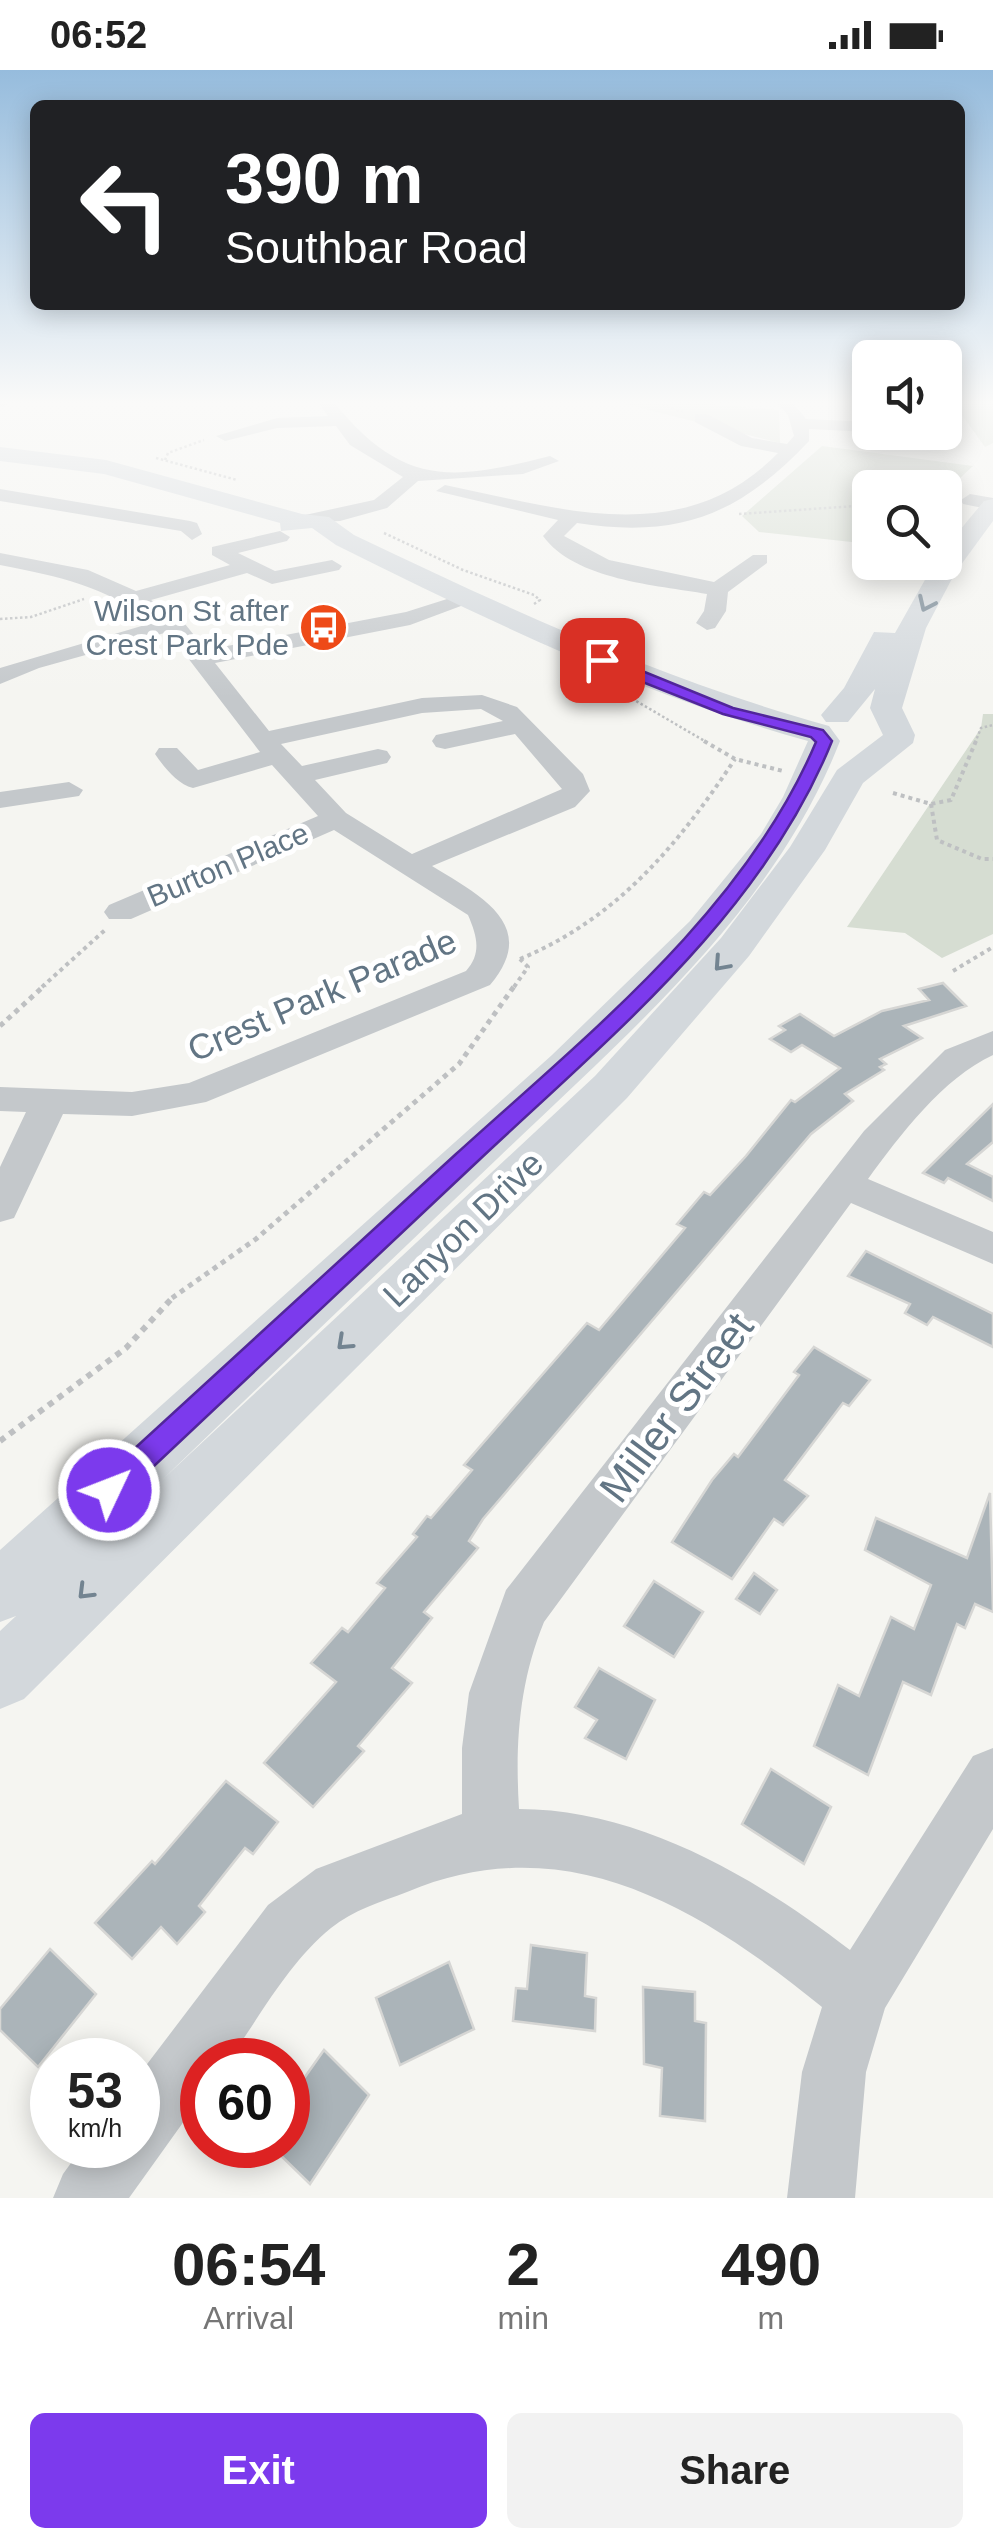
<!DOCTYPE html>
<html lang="en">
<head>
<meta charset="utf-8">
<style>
	:root { --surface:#fff; --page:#f2f2f2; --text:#222; --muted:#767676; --accent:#7c3aed }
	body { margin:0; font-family:Helvetica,sans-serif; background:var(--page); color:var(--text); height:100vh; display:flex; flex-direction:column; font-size:38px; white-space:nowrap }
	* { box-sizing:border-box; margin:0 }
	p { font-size:32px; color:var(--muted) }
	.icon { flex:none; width:55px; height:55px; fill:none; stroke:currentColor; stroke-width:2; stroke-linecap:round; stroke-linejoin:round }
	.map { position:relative; height:2128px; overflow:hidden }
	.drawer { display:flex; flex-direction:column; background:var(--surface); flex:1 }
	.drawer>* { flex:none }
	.top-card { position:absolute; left:30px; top:30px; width:935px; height:210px; border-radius:15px; box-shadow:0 5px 25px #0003; background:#202124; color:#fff; overflow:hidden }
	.fabs { position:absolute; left:852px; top:270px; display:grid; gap:20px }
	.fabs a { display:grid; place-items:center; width:110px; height:110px; border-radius:15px; background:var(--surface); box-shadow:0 5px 25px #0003; font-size:50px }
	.speed { position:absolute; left:30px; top:1968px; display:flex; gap:20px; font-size:50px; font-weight:700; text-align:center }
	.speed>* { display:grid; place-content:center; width:130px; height:130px; border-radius:50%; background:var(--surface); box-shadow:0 5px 25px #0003; line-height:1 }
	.speed small { font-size:25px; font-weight:400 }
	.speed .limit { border:15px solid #d22; background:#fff; color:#111 }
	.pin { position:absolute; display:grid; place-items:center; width:85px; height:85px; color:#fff; margin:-42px; border-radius:20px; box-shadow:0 5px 15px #0006 }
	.me { position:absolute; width:110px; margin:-55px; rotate:47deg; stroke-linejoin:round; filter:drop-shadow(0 0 8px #0008) }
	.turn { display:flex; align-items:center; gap:35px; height:210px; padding:0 30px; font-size:45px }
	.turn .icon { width:130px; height:130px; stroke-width:2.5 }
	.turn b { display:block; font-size:70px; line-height:85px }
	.eta { display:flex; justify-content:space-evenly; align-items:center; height:170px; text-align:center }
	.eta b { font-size:60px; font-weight:800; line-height:70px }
	.primary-button { display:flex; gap:20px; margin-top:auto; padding:20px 30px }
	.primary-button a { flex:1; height:115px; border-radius:15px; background:var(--accent); color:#fff; font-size:40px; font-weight:800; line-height:115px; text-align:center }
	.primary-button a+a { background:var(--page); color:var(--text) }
	.status { display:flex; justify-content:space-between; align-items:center; height:70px; padding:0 50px; background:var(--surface); direction:ltr }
	.status svg { height:28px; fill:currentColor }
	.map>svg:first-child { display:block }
	.green { fill:#d6ddd2 }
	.building { fill:#abb4b9; stroke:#d6d6d4; stroke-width:2.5 }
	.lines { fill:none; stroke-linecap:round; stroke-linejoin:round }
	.path-far3 { stroke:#bec0c2; stroke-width:2.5; stroke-dasharray:2.5 2.5; stroke-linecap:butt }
	.path-far2 { stroke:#bec0c2; stroke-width:4; stroke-dasharray:4 4; stroke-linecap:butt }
	.path-far1 { stroke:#bec0c2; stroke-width:5; stroke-dasharray:5 5; stroke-linecap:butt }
	.path { stroke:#bec0c2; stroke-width:6; stroke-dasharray:6 6; stroke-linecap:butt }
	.minor { fill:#c4c8cb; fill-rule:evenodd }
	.major { fill:#d3d8dc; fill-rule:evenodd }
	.oneway { stroke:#738491 }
	.route { fill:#7c3aed; stroke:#51269a; stroke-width:2.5 }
	.labels { text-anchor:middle; stroke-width:10; stroke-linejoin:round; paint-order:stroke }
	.far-poi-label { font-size:30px; fill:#627584; stroke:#fff; text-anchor:end }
	.far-street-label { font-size:30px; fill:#627584; stroke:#fff }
	.street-label { font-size:35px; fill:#627584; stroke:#fff }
	.near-street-label { font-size:42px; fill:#627584; stroke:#fff }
</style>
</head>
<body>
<div class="status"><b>06:52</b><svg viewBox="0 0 49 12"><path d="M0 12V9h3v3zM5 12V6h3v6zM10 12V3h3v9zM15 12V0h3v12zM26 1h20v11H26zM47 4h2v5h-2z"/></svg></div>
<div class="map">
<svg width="993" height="2128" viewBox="0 0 993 2128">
	<rect width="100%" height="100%" fill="#f5f5f1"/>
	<!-- green -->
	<g class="green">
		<path d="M609 330H668L779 340 780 373Z"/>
		<path d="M951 330H993V373L985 377Z"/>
		<path d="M822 376 973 396 945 422V418H870V474L759 462 742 446Z"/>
		<path d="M983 644H993V864L942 888 905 863 847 857 981 658Z"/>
	</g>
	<!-- building -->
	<g class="building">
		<path d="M943 913 966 936 904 956 922 968 880 989 886 994 880 997 884 1000 845 1024 853 1031 811 1064 483 1449 469 1471 478 1478 424 1542 432 1548 392 1598 412 1613 358 1676 364 1681 313 1737 264 1693 336 1612 311 1593 342 1558 348 1562 385 1518 377 1513 417 1467 413 1464 427 1446 431 1448 472 1400 464 1395 587 1253 599 1260 685 1158 677 1154 704 1122 710 1125 746 1086 791 1030 795 1032 840 998 802 975 791 982 770 969 785 960 779 956 800 944 834 966 882 941 929 930 919 919Z"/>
		<path d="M993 1034V1072L967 1094 993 1107V1131L948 1108 944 1113 923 1103Z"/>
		<path d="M866 1181 993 1244V1277L933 1247 927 1255 905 1243 910 1234 848 1206Z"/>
		<path d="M814 1277 870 1310 849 1336 843 1333 785 1410 808 1426 783 1455 774 1449 732 1509 672 1472 712 1410 734 1384 738 1387 799 1305 794 1302Z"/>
		<path d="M990 1423 993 1542 975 1534 965 1558 957 1554 931 1625 903 1612 868 1705 814 1676 838 1615 859 1626 891 1547 914 1559 931 1515 865 1480 876 1448 967 1488Z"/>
		<path d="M754 1503 777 1520 760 1544 736 1529Z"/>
		<path d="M654 1511 703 1542 674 1587 624 1556Z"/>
		<path d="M599 1598 655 1630 626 1689 585 1668 597 1650 575 1637Z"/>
		<path d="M771 1699 831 1737 804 1794 742 1754Z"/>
		<path d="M226 1711 278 1752 253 1784 245 1778 199 1836 205 1842 177 1874 161 1857 132 1889 95 1853 152 1791 155 1794Z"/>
		<path d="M531 1875 587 1883 585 1926 596 1928 595 1961 513 1951 516 1918 527 1919Z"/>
		<path d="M50 1879 96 1924 38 1997 0 1960V1939Z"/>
		<path d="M449 1892 474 1959 400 1995 376 1928Z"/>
		<path d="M643 1917 695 1922V1951L706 1953 705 2051 660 2046 662 1998 644 1994Z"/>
		<path d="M324 1980 369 2025 310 2114 270 2075H288V2031Z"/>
	</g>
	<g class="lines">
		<!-- path-far3 -->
		<g class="path-far3">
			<path d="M648 330 683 342"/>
			<path d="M156 388 237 410"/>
			<path d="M165 390 168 383 204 370"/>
			<path d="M739 444 870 435"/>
			<path d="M384 463 463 500 534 525 540 530 534 534"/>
			<path d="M0 549 31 547 84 529"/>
			<path d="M619 621 708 673"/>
			<path d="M975 673 981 658 993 655"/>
		</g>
		<!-- path-far2 -->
		<g class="path-far2">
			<path d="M704 671 735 689 783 701"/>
			<path d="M893 723 931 734 951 730 976 671"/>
			<path d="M931 734 937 770 982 789H993"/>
			<path d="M520 889C618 848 678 775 735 689"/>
			<path d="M953 901 993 877"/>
			<path d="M42 917 105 860"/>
			<path d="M514 917 528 897 520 889"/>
		</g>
		<!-- path-far1 -->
		<g class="path-far1">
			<path d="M0 956 45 915"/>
			<path d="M172 1228 256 1169 459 994 515 915"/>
		</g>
		<!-- path -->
		<path class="path" d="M0 1371 126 1278 174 1226"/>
		<!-- minor -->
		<g class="minor">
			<path d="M0 330H23L0 337Z"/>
			<path d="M316 330H332C401 416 449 412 550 386L559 391 523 404 418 411 387 438 340 451 305 453V445L374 430 403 407 350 375 336 356 277 358 225 371 216 366 277 348 328 346Z"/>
			<path d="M774 330H791L806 349 870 352V362L809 359V371C740 444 680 469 577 453L564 466 609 490 714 512 753 485H767V493L728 522 726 541 715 558 707 560 696 553 704 541 707 524C656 515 575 510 543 466L558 450 436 421 445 415C562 439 683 480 778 383L741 376 695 352V344H707L752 368 787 374 794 366 788 345Z"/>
			<path d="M0 419 190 451 197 453 202 464 192 470 181 461 0 431Z"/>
			<path d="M970 424 993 428V440L963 434 961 430Z"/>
			<path d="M280 461 290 467 287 471 238 483 275 501 332 490 342 496 339 500 272 514 247 503 151 530 181 549 206 580 406 542 466 523 477 530 410 555 215 593 269 661 422 628 482 625 517 637 583 704 590 721 575 737 432 796C479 825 541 855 490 915L206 1032 132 1046 63 1044 14 1148 0 1152V1097L26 1042 0 1041V1017L132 1022 189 1013 466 901C482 883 477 866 468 845L334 760 131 849H109L104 842 109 835 318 746 272 695 193 718C177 714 164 697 155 684L159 678H177L198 700 260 682 168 562 39 598 0 614V598L155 552C101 516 63 507 0 495V483L88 500 136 521 230 495 212 485V477ZM481 639 503 651 436 665 432 671 436 677 445 679 515 664 562 719 412 784 346 743 315 710 387 693 391 687 387 681 378 679 302 696 281 674 422 643Z"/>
			<path d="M69 712 83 720 79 726 0 738V722Z"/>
			<path d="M993 961V985C943 1008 900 1065 868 1109L993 1162V1194L851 1133 544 1552C519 1613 515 1674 519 1739 639 1739 757 1808 850 1880L973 1686 993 1678V1759L885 1938 866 2002 855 2128H787L802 2002 822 1937C700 1838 566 1755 407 1822 381 1832 353 1840 331 1858 289 1892 260 1946 229 1990H202V2026L129 2128H53L63 2104 84 2075H138V2006L268 1835 316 1799 462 1744V1678L469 1623 506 1520 864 1061 945 980Z"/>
		</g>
		<!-- major -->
		<path class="major" d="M0 377 106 390 302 444 329 447 354 465C509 539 663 610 829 656L840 671C774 841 626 965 497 1089 385 1196 274 1302 163 1409L595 1006 721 868 790 777 837 700 883 665 870 638 875 619 848 652H826L821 645 844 618 874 562 895 563 935 492H945V478L984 431 993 429V451L955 503 926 558 902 638 915 665 913 673 863 713 825 780 749 886 627 1028 24 1629 0 1639V1561L16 1546 0 1552V1480L552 985 690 851 761 764 783 727 808 671C642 625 489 551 336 475L312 458 281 461 280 453 104 404 0 391Z"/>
	</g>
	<!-- one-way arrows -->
	<defs><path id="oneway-chevron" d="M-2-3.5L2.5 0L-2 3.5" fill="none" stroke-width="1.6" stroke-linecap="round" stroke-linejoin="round" transform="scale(2.5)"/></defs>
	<g class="oneway">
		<use href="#oneway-chevron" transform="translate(926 534) rotate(115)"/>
		<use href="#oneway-chevron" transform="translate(721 894) rotate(132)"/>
		<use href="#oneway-chevron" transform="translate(344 1273) rotate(137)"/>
		<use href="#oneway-chevron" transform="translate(85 1522) rotate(135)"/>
	</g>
	<!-- sky -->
	<linearGradient id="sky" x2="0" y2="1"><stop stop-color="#96bcdd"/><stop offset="0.53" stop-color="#fafaf9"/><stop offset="1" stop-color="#fafaf9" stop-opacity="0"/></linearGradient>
	<rect width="993" height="628" fill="url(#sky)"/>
	<!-- route -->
	<path class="route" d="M597 587H608L733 638 823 660 832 671C763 843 610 967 478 1091 359 1204 239 1316 119 1429L109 1433 99 1429 94 1420 99 1411C218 1302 337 1193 456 1084 588 964 745 840 816 672L811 667 723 644 597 594Z"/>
	<!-- icons -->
	<defs>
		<symbol id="bus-disc" viewBox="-11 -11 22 22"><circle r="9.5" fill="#ee4a18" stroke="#fff"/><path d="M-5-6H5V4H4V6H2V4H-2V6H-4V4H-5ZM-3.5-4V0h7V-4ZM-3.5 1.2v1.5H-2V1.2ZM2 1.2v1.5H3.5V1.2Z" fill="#fff"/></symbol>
	</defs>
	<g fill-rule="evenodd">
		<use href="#bus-disc" x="296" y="530" width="55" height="55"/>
	</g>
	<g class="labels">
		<!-- far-poi labels -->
		<g class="far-poi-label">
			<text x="289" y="551">Wilson St after<tspan x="289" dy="34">Crest Park Pde</tspan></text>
		</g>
		<!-- far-street labels -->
		<g class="far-street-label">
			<text transform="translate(228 795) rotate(-23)" y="10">Burton Place</text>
		</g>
		<!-- street labels -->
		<g class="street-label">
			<text transform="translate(322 925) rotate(-23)" y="12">Crest Park Parade</text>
			<text transform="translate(463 1159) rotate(-44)" y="12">Lanyon Drive</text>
		</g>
		<!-- near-street labels -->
		<g class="near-street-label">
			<text transform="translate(676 1337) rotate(-53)" y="15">Miller Street</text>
		</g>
	</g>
</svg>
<div class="fabs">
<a><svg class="icon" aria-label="sound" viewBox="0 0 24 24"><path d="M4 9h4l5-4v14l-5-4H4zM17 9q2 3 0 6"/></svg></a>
<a><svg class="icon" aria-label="search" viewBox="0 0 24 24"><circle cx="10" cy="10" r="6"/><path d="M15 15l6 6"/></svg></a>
</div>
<div class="speed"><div>53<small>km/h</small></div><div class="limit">60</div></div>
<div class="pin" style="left:602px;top:590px;background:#d93025"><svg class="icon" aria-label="arrive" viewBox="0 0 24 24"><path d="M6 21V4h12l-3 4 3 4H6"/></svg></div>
<svg class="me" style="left:109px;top:1420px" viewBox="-20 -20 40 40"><circle r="17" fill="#7c3aed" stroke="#fff" stroke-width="3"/><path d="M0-11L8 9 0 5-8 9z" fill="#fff"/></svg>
<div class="top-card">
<div class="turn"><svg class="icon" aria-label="left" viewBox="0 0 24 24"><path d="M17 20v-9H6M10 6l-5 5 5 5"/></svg><div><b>390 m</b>Southbar Road</div></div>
</div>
</div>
<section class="drawer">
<div class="eta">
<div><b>06:54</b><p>Arrival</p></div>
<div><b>2</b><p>min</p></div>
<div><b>490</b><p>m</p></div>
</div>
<div class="primary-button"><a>Exit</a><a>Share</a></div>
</section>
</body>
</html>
